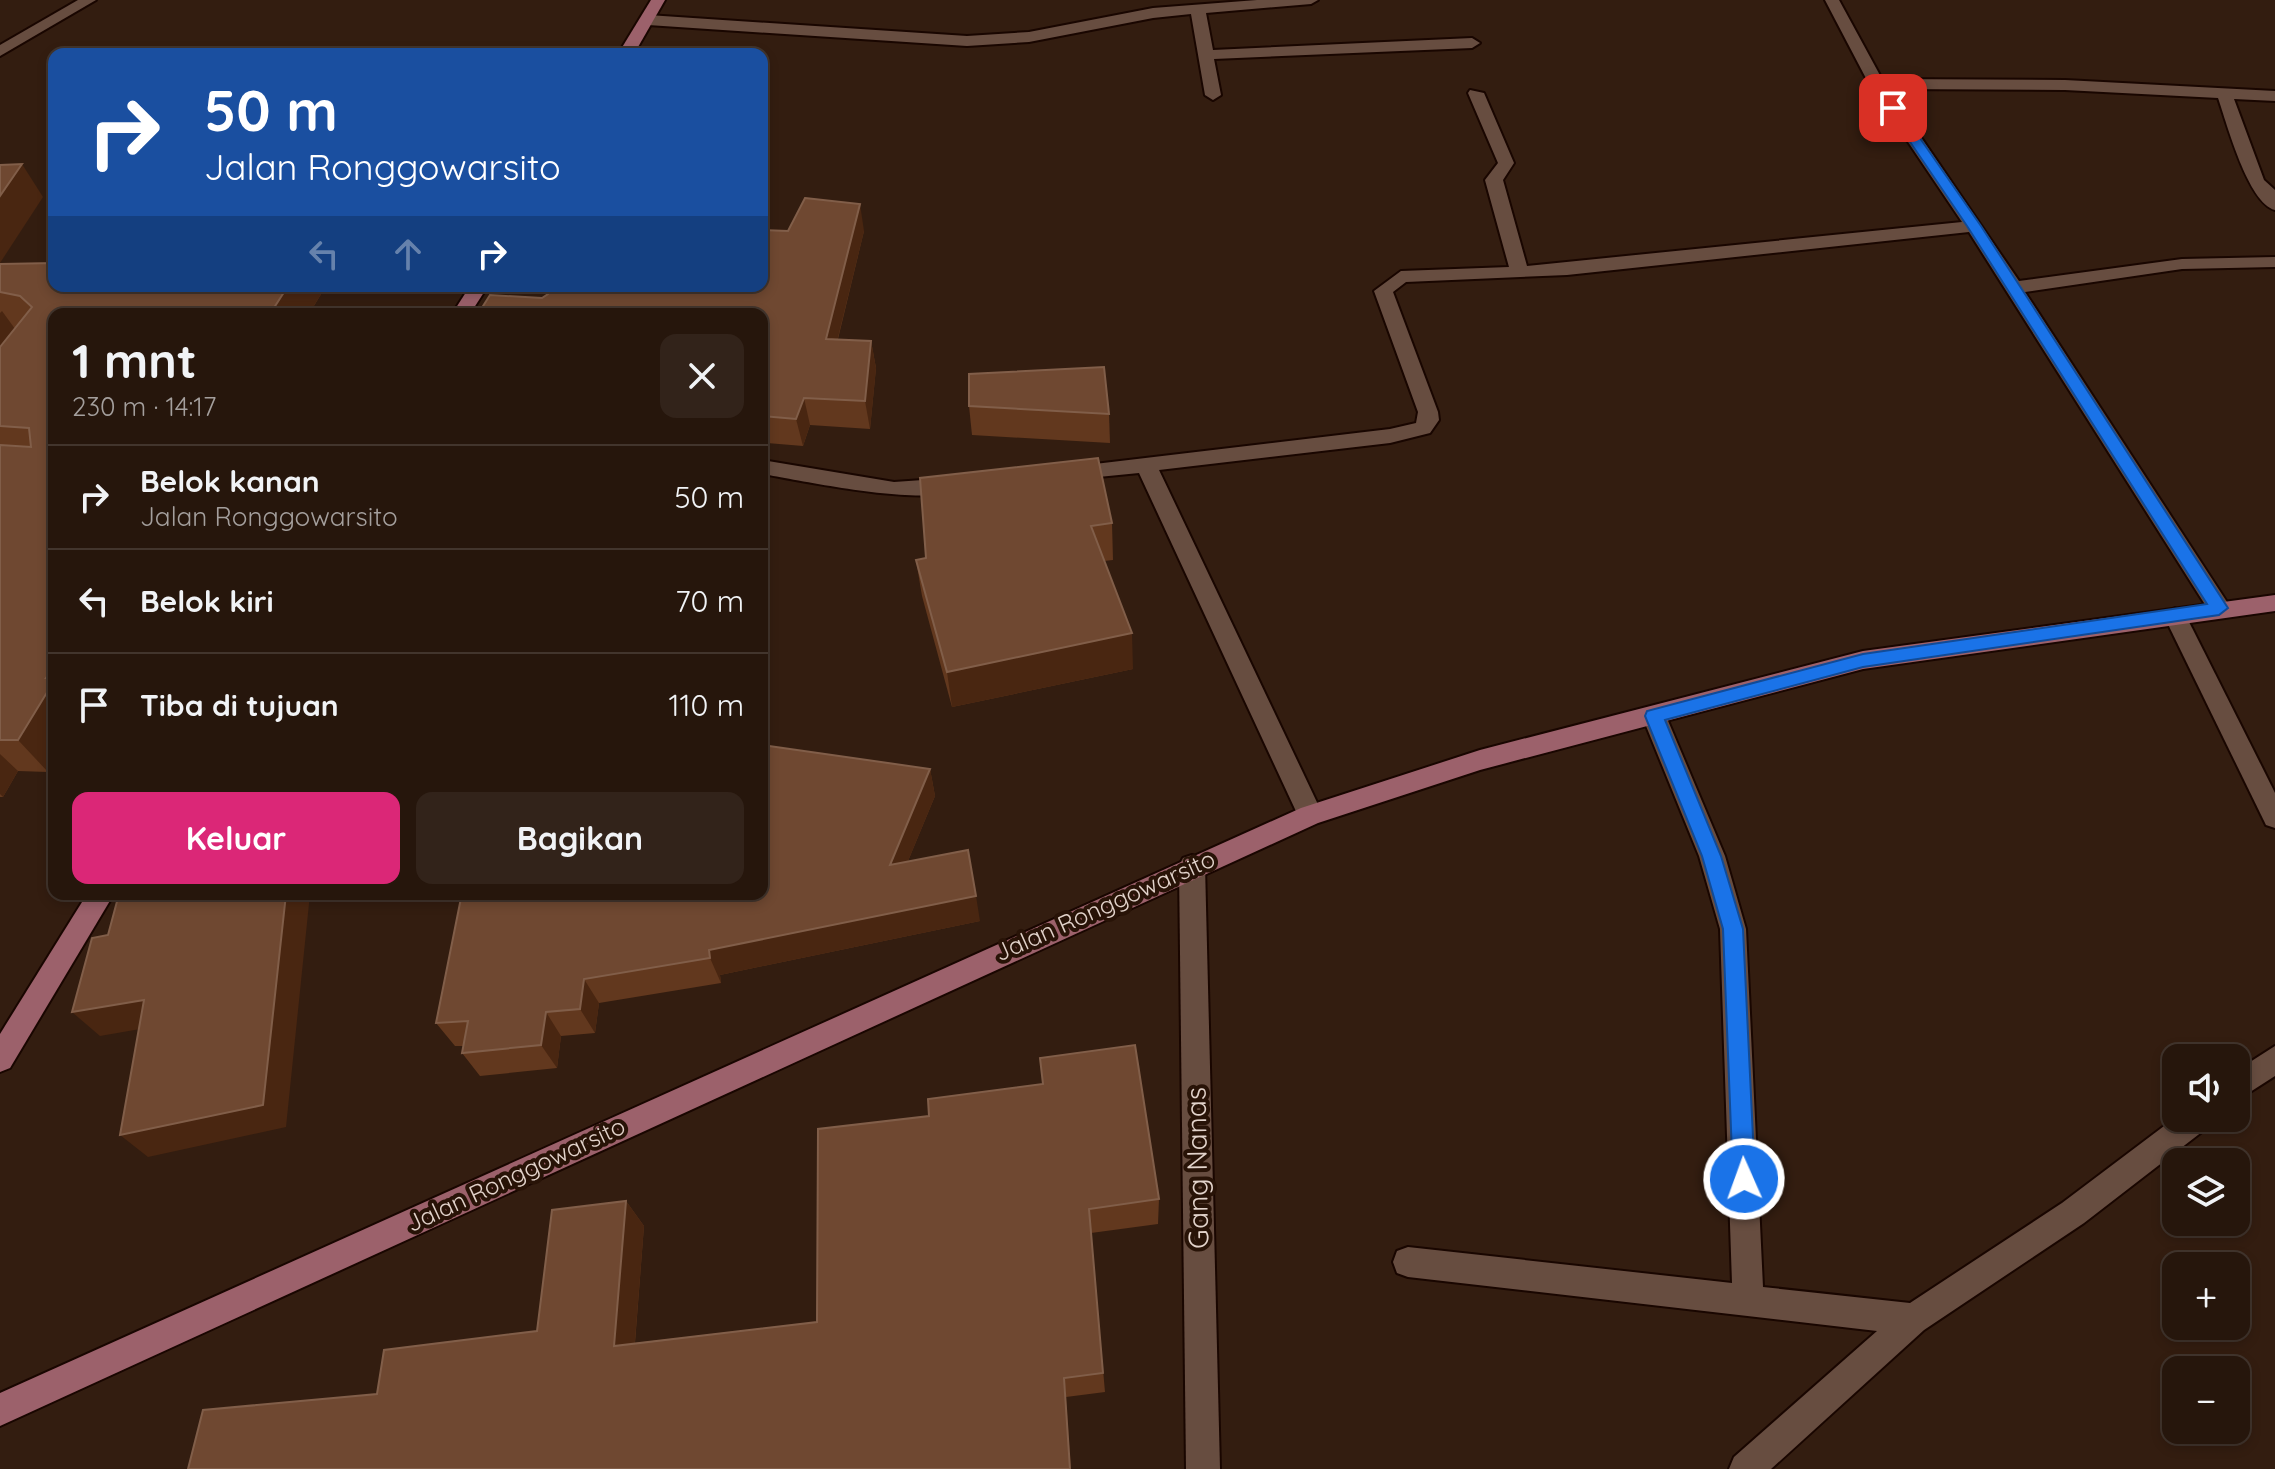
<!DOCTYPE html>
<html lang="id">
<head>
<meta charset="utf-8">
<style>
	:root { --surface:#26160c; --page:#32231a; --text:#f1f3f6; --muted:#a49f9d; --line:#42352d; --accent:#db2777 }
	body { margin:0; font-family:Quicksand,sans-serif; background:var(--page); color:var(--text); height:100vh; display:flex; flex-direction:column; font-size:30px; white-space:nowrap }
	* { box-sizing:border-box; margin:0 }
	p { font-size:26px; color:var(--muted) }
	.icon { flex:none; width:44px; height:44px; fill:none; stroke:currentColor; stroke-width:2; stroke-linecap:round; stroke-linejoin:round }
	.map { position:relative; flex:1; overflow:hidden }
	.drawer { position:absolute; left:48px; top:308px; width:720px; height:592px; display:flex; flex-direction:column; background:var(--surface); border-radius:16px; box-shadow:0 4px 12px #0003,0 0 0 2px var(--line) }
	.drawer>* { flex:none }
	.top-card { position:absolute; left:48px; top:48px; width:720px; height:244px; border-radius:16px; box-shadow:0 4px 12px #0003,0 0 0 2px var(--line); background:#1a4fa0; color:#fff; overflow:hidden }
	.tools { position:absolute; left:2162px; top:1044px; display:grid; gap:16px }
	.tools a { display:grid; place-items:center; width:88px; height:88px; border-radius:16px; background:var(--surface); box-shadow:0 4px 12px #0003,0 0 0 2px var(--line); font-size:40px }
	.pin { position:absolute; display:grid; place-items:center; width:68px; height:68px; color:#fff; margin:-34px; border-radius:16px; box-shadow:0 4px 12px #0006 }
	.me { position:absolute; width:88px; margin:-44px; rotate:358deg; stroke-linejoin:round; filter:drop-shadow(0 0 6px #0008) }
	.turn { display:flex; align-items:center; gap:28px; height:168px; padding:0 24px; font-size:36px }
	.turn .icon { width:104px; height:104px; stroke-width:2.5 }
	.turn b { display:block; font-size:56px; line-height:68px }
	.lanes { display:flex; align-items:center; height:76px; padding:0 24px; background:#0003; justify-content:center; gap:40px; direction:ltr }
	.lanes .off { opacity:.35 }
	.round { display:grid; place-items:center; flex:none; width:84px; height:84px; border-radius:16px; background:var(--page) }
	.head { display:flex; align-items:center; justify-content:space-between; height:136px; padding:0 24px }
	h1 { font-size:48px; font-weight:800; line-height:60px }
	.cta { display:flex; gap:16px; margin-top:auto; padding:16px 24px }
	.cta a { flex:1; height:92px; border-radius:16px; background:var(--accent); color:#fff; font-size:32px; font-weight:800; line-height:92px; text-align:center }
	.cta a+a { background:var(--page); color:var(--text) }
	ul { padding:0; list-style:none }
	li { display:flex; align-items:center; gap:24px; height:104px; padding:0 24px; border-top:2px solid var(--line) }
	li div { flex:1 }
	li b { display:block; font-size:30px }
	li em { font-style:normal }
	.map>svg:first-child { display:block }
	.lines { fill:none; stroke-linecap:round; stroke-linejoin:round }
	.minor-casing { stroke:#190600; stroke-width:4 }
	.major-casing { stroke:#190600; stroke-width:4 }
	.minor { fill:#674d40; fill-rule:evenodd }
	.major { fill:#9c616b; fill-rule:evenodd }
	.wall { fill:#62381e }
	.shaded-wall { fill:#492611 }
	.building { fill:#6f4831; stroke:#815e49; stroke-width:2 }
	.route { fill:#1a73e8; stroke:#114b97; stroke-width:2 }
	.labels { text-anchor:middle; stroke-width:8; stroke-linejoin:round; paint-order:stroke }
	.street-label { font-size:24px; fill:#e2d3cb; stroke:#281307 }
	.near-street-label { font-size:28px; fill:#e2d3cb; stroke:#281307 }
</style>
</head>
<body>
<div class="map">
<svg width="2275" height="1469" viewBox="0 0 2275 1469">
	<rect width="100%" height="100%" fill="#331d10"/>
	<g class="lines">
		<defs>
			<g id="minor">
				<path d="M78 0H96L0 56V45Z"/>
				<path d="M1257 0H1318L1311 4 1206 13 1213 50 1472 38 1480 43 1472 48 1214 59 1221 95 1213 100 1205 95 1191 14 1153 18 1029 42 967 46 648 25 640 20 648 15 967 36 1029 32 1153 8Z"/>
				<path d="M1825 0H1839L1882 79 2065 80 2275 91V101L2234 99 2264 180 2275 190V210C2248 203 2227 124 2218 98L2065 90 1888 89 2019 281 2182 259 2275 257V267L2182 269 2025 292 2227 602 2230 608 2227 614H2211L1969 232 1567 275 1406 282 1393 292 1438 412 1439 420 1430 433 1390 443 1159 470 1323 815 1319 822 1310 825 1301 822 1139 473 1068 480 1061 478 1058 473 1061 468 1390 429 1416 423 1418 412 1374 291 1401 271 1509 267 1485 180 1498 163 1468 93 1470 90 1484 93 1514 163 1503 180 1527 266 1962 222 1869 84Z"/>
				<path d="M762 460 894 482 952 478 962 485C945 512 794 479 762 474Z"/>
				<path d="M2175 608 2186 616 2275 793V828L2266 825 2164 616Z"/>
				<path d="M1654 707 1662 709 1666 716 1725 856 1746 929 1763 1287 1910 1303 2062 1203 2176 1117 2211 1118 2207 1128 2084 1223 1924 1330 1771 1469H1729L1734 1457 1877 1331 1408 1277 1397 1273 1393 1262 1397 1251 1408 1247 1732 1283 1720 929 1699 856 1642 716 1646 709Z"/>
				<path d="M1192 855 1201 858 1205 866 1220 1469H1186L1179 866 1183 858Z"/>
				<path d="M2275 1046V1076L2236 1101V1071Z"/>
			</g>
			<g id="major">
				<path d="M651 0H665L634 54H618Z"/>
				<path d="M470 286H488L470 314H452Z"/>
				<path d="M2275 595V611L1863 669 1480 770 1318 823 0 1426V1393L1301 808 1480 750 1863 651Z"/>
				<path d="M87 894H114L10 1068 0 1072V1034Z"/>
			</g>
		</defs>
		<!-- minor casing -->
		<use href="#minor" class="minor-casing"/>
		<!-- major casing -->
		<use href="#major" class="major-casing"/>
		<!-- minor -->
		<use href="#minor" class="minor"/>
		<!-- major -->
		<use href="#major" class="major"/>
	</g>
	<!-- wall -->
	<g class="wall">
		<path d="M788 231H864L838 339 871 341 876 368 870 429 810 425 803 446 767 443 762 456V314L542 298 548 294Z"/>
		<path d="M0 264 54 286H326L309 314H54L48 772 18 771 3 797H0Z"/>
		<path d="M969 406 1109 414 1110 443 972 435Z"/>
		<path d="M920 478 1112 523 1113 560 1104 561 1133 669 952 707 922 596 916 560 926 558Z"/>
		<path d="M930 769 935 796 908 861 980 921 720 975 721 983 599 1003 595 1033 561 1036 557 1068 480 1076 462 1053 463 1046H455L436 1023 762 894Z"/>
		<path d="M818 1129 1159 1199 1158 1224 1091 1233 1105 1392 1066 1397 377 1394 537 1331 626 1201 644 1226 635 1343 817 1322Z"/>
	</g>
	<!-- shaded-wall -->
	<g class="shaded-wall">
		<path d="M22 164 43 197 0 263V196Z"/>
		<path d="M860 204 864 231 831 366 826 339Z"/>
		<path d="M288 286H326L309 314H270Z"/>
		<path d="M2 311 26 344 0 375V313Z"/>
		<path d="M871 341 876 368 870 429 865 401Z"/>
		<path d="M804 398 810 425 803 446 796 419Z"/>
		<path d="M762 422 767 443 762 456Z"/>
		<path d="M1132 633 1133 669 952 707 947 672Z"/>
		<path d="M54 667V761L48 772 18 740 46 678Z"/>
		<path d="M0 754 18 771 3 797 0 794Z"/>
		<path d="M930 769 935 796 896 890 890 865Z"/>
		<path d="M286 894H310L286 1127 148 1157 120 1135Z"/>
		<path d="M976 896 980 921 720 975 721 983 710 958 709 950Z"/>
		<path d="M584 979 599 1003 595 1033 580 1009Z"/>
		<path d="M144 1000 169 1024 100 1036 72 1012Z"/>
		<path d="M546 1012 561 1036 557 1068 541 1045Z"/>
		<path d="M626 1201 644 1226 633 1366 614 1346Z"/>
		<path d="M1064 1378 1066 1397 1071 1469H1070Z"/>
	</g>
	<!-- building -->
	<g class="building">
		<path d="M22 164 0 196V165Z"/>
		<path d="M805 198 860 204 826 339 871 341 865 401 804 398 796 419 762 416V314H478L490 295 542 298 548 294 552 286H762V230L788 231Z"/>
		<path d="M54 263V286H288L270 314H54V667L46 678H54V681L18 740H0V445L31 447 29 428 0 426V347L32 307 20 296 0 292V264Z"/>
		<path d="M1104 367 1109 414 969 406V374Z"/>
		<path d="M1098 458 1112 523 1091 526 1132 633 947 672 916 560 926 558 920 478Z"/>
		<path d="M762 745 930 769 890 865 968 850 976 896 709 950 710 958 584 979 580 1009 546 1012 541 1045 462 1053 468 1021 436 1023 461 898 501 894H762Z"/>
		<path d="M119 894H286L263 1105 120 1135 144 1000 72 1012 92 938 108 935Z"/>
		<path d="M1135 1045 1159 1199 1089 1209 1103 1373 1064 1378 1070 1469H188L203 1410 377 1394 384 1350 537 1331 552 1210 626 1201 614 1346 817 1322 818 1129 929 1116 928 1099 1043 1084 1040 1058Z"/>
	</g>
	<!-- route -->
	<path class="route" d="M1893 104 1897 105 1981 226 2228 608 2219 615 1863 667 1665 720 1721 856 1743 929 1755 1179 1752 1186 1744 1189 1736 1186 1733 1179 1723 929 1702 856 1645 716 1647 711 1863 654 2207 604 1967 226 1887 108Z"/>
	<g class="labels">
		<!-- street labels -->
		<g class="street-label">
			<text transform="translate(1105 906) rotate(-24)" y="8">Jalan Ronggowarsito</text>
			<text transform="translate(516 1175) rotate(-25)" y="8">Jalan Ronggowarsito</text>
		</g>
		<!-- near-street labels -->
		<g class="near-street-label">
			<text transform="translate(1197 1168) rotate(-91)" y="10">Gang Nanas</text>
		</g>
	</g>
</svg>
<div class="tools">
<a><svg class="icon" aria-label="sound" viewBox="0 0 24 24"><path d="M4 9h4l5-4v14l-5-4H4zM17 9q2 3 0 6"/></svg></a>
<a><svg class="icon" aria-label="layers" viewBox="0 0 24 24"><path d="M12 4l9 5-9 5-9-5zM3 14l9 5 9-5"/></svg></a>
<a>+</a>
<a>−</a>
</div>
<div class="pin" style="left:1893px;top:108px;background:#d93025"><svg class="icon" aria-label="arrive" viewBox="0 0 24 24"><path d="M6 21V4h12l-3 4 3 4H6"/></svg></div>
<svg class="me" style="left:1744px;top:1179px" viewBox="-20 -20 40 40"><circle r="17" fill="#1a73e8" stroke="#fff" stroke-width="3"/><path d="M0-11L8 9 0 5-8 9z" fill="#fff"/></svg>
<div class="top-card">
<div class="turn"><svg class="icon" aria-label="right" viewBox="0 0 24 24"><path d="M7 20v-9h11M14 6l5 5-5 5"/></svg><div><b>50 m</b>Jalan Ronggowarsito</div></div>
<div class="lanes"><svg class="icon off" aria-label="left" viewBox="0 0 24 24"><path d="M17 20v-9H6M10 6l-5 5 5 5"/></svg><svg class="icon off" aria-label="ahead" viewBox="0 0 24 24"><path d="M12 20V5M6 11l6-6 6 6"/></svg><svg class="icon" aria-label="right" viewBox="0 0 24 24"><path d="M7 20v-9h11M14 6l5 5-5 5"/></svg></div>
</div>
<section class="drawer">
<div class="head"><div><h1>1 mnt</h1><p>230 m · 14:17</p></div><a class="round"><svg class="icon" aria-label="close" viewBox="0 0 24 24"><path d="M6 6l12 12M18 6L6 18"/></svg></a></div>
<ul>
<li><svg class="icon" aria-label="right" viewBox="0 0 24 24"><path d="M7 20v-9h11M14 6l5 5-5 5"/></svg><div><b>Belok kanan</b><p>Jalan Ronggowarsito</p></div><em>50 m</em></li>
<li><svg class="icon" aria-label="left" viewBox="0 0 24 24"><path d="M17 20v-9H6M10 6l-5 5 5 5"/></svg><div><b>Belok kiri</b></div><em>70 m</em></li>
<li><svg class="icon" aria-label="arrive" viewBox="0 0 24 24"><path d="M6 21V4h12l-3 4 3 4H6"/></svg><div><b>Tiba di tujuan</b></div><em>110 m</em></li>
</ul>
<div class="cta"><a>Keluar</a><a>Bagikan</a></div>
</section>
</div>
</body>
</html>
